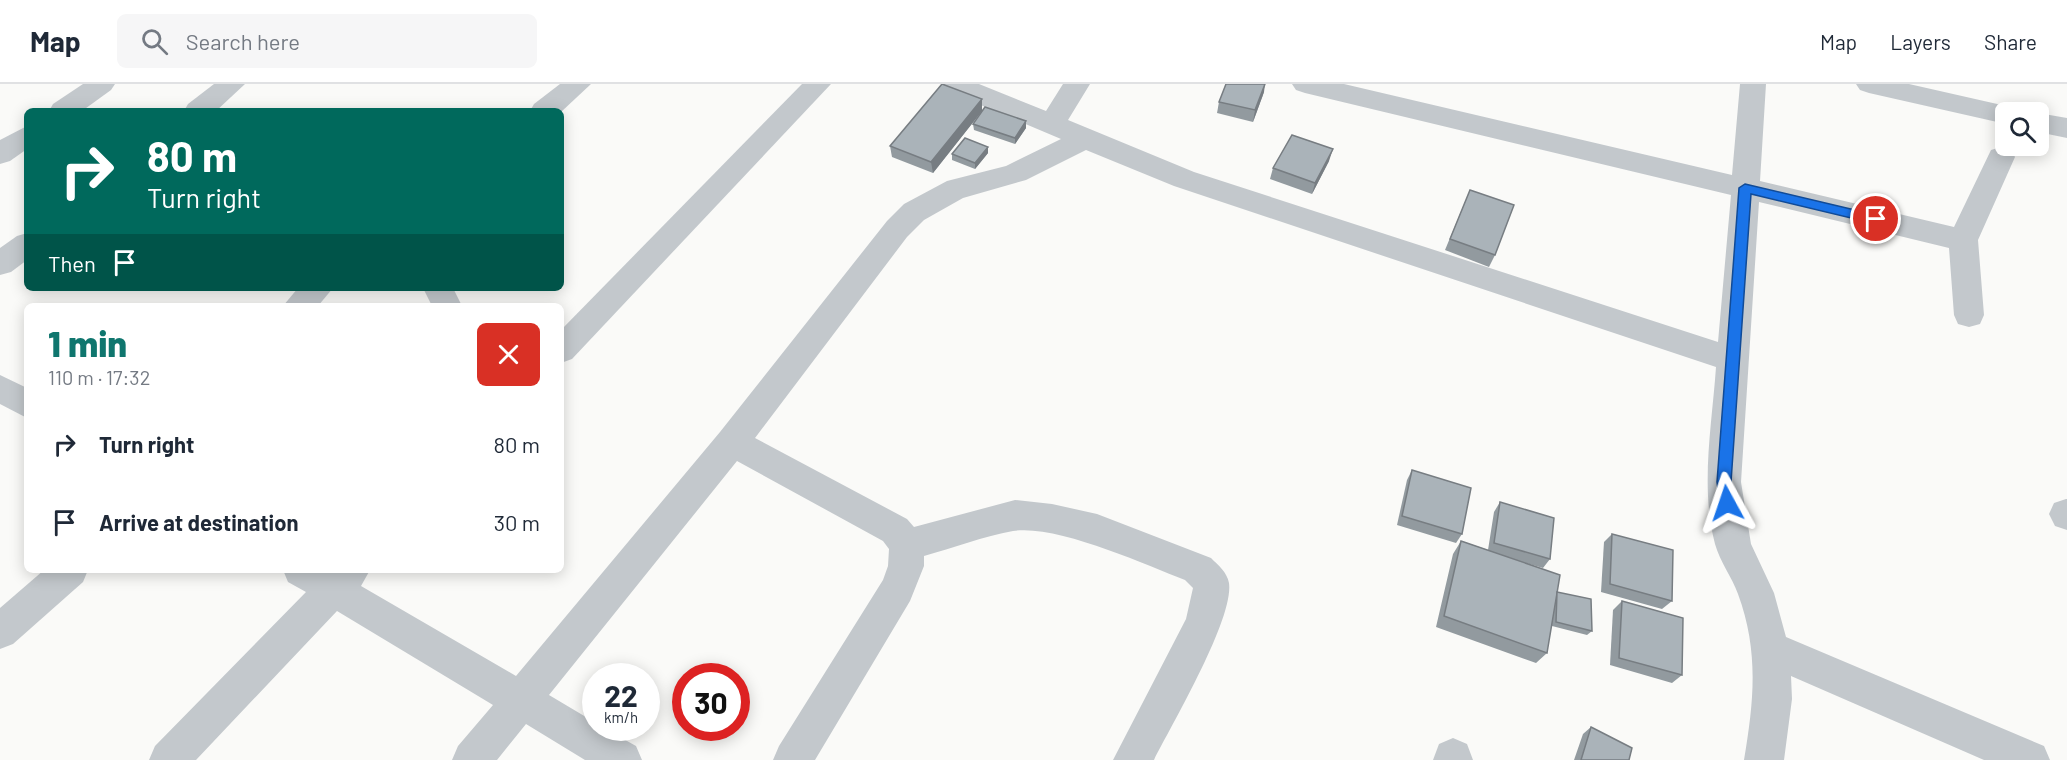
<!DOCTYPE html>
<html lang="en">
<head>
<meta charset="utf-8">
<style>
	:root { --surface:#fff; --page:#f6f6f7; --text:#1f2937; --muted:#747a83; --line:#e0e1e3; --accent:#0f766e }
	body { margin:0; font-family:Barlow,sans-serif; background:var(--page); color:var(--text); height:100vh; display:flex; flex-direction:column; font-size:22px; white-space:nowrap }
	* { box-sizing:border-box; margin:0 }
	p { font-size:20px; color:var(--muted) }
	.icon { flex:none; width:33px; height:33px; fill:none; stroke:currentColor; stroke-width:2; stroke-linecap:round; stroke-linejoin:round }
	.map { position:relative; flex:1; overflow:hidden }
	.sheet { position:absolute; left:24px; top:219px; width:540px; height:270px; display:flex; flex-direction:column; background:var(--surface); border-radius:9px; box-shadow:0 3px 15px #0003 }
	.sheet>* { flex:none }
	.guide { position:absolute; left:24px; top:24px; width:540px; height:183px; border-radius:9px; box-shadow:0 3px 15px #0003; background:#00695c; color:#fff; overflow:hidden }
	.buttons { position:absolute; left:1995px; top:18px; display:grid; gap:12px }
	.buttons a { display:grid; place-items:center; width:54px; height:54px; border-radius:9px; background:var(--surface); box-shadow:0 3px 15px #0003; font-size:30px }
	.speed { position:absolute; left:582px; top:579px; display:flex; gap:12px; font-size:30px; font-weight:700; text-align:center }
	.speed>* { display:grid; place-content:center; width:78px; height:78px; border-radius:50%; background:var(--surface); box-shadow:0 3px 15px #0003; line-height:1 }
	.speed small { font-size:15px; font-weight:400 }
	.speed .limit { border:9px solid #d22; background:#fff; color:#111 }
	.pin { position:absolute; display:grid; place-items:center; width:51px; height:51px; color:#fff; margin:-26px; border:3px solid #fff; border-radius:50%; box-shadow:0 2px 6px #0007 }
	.me { position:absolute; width:66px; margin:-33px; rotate:355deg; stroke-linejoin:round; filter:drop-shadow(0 0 4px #0008) }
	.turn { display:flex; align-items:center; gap:21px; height:126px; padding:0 24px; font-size:27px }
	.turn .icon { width:78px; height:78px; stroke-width:2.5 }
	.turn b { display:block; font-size:42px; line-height:51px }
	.then { display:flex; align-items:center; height:57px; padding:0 24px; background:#0003; gap:12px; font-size:22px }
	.round { display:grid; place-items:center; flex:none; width:63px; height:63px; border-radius:9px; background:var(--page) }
	.head { display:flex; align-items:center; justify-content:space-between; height:102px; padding:0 24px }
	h1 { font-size:36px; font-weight:800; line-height:45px; color:var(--accent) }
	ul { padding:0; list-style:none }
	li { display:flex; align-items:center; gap:18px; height:78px; padding:0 24px }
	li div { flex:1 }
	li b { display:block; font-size:22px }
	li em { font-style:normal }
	header { display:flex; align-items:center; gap:36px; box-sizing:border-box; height:84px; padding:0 30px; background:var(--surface); border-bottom:2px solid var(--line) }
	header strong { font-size:28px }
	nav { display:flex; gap:33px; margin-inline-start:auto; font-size:21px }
	.search { width:420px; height:54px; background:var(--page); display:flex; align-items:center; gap:15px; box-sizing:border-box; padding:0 21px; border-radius:9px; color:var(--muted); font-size:22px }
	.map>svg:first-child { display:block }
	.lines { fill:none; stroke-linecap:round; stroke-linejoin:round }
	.street { fill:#c3c8cc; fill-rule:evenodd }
	.wall { fill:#929a9f }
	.shaded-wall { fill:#777d82 }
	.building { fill:#aab3b9; stroke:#777d82; stroke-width:1.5 }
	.route { fill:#1a73e8; stroke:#114b97; stroke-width:1.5 }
</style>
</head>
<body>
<header>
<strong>Map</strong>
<div class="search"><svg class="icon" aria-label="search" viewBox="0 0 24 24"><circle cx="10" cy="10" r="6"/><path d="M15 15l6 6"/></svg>Search here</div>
<nav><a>Map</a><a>Layers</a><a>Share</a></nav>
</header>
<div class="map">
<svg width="2067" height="676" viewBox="0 0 2067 676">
	<rect width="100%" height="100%" fill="#fafaf8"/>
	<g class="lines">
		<!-- street -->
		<g class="street">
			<path d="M83 0H115L111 6 82 27H49L53 20Z"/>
			<path d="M214 0H245L216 27H184L188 20Z"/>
			<path d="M560 0H591L561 28 530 27 534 20Z"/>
			<path d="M802 0H831L572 275 561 279V246Z"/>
			<path d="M941 0H979L1046 27 1063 0H1090L1068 36 1194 88 1718 258 1731 111 1305 9 1296 6 1292 0H1344L1732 91 1740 0H1766L1760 97 1954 143 1991 66 2001 63 2011 66 2015 73 1978 156 1984 231 1980 240 1969 243 1958 240 1954 231 1949 164 1759 118 1741 398 1751 460 1774 509 1786 553 2044 662 2050 676H1984L1791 592 1792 615 1784 676H1744C1754 617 1759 567 1738 510 1732 493 1720 478 1715 460 1700 403 1712 341 1716 283L1174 102 1086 66 1026 96 963 114 924 136 907 153 755 354 907 435 914 443 1015 416 1052 420 1097 430 1211 474C1218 481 1227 488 1229 499 1234 535 1172 640 1154 676H1113L1186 535 1193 504 1185 496C1144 480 1056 440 1013 447 984 452 953 464 924 472V482L910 517 815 676H773L779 662 883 496 888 482 889 465 883 457 737 377 549 611 596 639V644H604L636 662 642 676H585L526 640 497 676H452L458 662 493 621 337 527 196 676H149L155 662 306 508 288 498 283 486H370L361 502 516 592 720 348 887 137 904 120 947 97 1006 82 1061 55 945 6Z"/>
			<path d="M1856 0H1909L2006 22 2016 24 2018 28H2006V40L1869 9 1860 6Z"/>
			<path d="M2038 29 2067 34V54L2038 48Z"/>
			<path d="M27 42V65L10 77 0 80V56Z"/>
			<path d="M27 149V176L11 188 0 191V164L17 152Z"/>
			<path d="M298 204H333L318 222H283Z"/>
			<path d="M423 204H453L462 222H432Z"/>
			<path d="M0 291 27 304V334L0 320Z"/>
			<path d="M2066 415H2067V446L2055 442 2049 430 2054 419Z"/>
			<path d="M44 486H88L83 498 13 560 0 565V524Z"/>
			<path d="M1453 654 1467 660 1473 676H1433L1439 660Z"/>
		</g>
	</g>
	<!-- wall -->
	<g class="wall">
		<path d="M1264 8 1253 38 1217 29 1219 18Z"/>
		<path d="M982 27 933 89 892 73 890 62Z"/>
		<path d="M1026 37V44L1015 60 974 46 973 40Z"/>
		<path d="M988 63V69L975 85 952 76V70Z"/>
		<path d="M1329 77 1312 110 1270 95 1273 84Z"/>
		<path d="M1470 106 1495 171 1489 183 1445 166Z"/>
		<path d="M1412 386 1462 450 1456 459 1397 441 1407 396Z"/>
		<path d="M1500 418 1550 475 1543 484 1515 476 1557 508 1592 547 1587 551 1552 542V538L1547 569 1536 579 1436 543 1453 470 1461 457 1488 466 1494 428Z"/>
		<path d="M1612 450 1672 517 1662 525 1601 508 1604 458Z"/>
		<path d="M1622 517 1682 591 1672 599 1610 581 1613 526Z"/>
		<path d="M1591 643 1629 676H1574L1583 650Z"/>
	</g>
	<!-- shaded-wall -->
	<g class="shaded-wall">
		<path d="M1265 0 1264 8 1253 38 1255 26Z"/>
		<path d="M982 15V27L933 89 931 78Z"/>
		<path d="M1026 37V44L1015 60V54Z"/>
		<path d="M988 63V69L975 85V79Z"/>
		<path d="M1333 65 1329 77 1312 110 1315 99Z"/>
	</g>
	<!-- building -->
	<g class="building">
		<path d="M942 0 982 15 931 78 890 62Z"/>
		<path d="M1226 0H1265L1255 26 1219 18Z"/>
		<path d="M985 23 1026 37 1015 54 973 40Z"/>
		<path d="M1292 51 1333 65 1315 99 1273 84Z"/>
		<path d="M965 54 988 63 975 79 952 70Z"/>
		<path d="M1470 106 1514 121 1495 171 1450 155Z"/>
		<path d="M1412 386 1471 404 1462 450 1402 432Z"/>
		<path d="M1500 418 1554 434 1550 475 1494 459Z"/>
		<path d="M1612 450 1673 466 1672 517 1610 500Z"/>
		<path d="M1461 457 1560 491 1547 569 1444 532Z"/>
		<path d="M1557 508 1591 515 1592 547 1556 538Z"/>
		<path d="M1622 517 1683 534 1682 591 1619 574Z"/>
		<path d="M1591 643 1632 664 1629 676H1581Z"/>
	</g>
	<!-- route -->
	<path class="route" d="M1745 100 1876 131 1882 135 1876 140 1751 110 1731 398 1734 419 1727 425 1720 419 1717 398 1739 104Z"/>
</svg>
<div class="buttons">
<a><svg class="icon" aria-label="search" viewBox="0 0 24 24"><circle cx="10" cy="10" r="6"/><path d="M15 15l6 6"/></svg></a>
</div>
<div class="speed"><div>22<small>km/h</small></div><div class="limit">30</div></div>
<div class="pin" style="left:1876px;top:135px;background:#d93025"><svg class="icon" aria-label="arrive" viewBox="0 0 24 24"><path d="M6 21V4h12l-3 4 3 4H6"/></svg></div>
<svg class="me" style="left:1727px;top:419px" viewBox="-20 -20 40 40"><path d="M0-17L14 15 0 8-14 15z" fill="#1a73e8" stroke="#fff" stroke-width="4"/></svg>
<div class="guide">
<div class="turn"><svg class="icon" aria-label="right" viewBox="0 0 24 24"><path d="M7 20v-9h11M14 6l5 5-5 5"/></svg><div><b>80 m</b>Turn right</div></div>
<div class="then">Then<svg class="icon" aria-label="arrive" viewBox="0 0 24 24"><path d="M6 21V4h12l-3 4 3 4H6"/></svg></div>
</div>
<section class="sheet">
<div class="head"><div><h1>1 min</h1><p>110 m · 17:32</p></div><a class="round" style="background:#d93025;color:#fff"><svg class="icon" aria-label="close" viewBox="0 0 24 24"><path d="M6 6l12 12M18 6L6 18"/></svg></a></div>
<ul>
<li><svg class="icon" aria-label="right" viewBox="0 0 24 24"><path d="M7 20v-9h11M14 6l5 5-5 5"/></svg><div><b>Turn right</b></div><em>80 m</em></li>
<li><svg class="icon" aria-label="arrive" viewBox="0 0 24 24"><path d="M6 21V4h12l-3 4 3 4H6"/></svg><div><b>Arrive at destination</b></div><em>30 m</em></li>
</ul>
</section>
</div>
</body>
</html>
